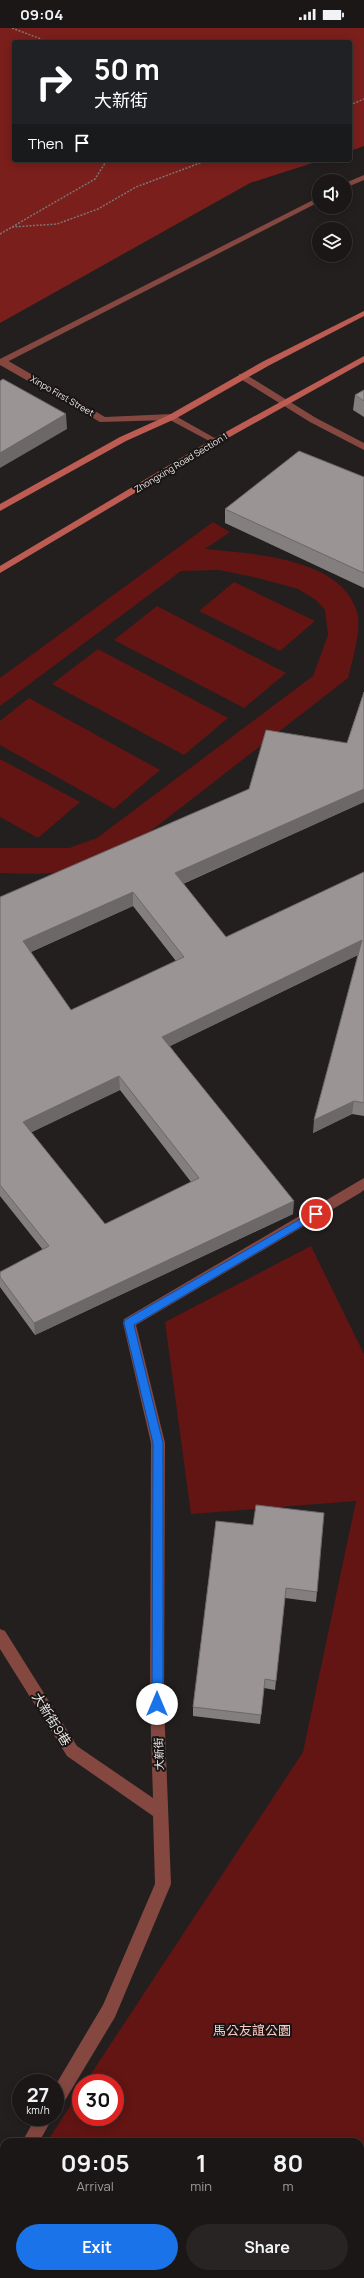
<!DOCTYPE html>
<html lang="en">
<head>
<meta charset="utf-8">
<style>
	:root { --surface:#1a1716; --page:#272423; --text:#f1f3f6; --muted:#9f9fa1; --line:#383635; --accent:#1a73e8 }
	body { margin:0; font-family:Manrope,"Noto Sans TC",sans-serif; background:var(--page); color:var(--text); height:100vh; display:flex; flex-direction:column; font-size:15px; white-space:nowrap }
	* { box-sizing:border-box; margin:0 }
	p { font-size:13px; color:var(--muted) }
	.icon { flex:none; width:22px; height:22px; fill:none; stroke:currentColor; stroke-width:2; stroke-linecap:round; stroke-linejoin:round }
	.map { position:relative; flex:1; overflow:hidden }
	.panel { position:absolute; left:0px; top:2110px; width:364px; height:140px; display:flex; flex-direction:column; background:var(--surface); border-radius:12px 12px 0 0; box-shadow:0 2px 10px #0003,0 0 0 1px var(--line) }
	.panel>* { flex:none }
	.guide { position:absolute; left:12px; top:12px; width:340px; height:122px; border-radius:4px; box-shadow:0 2px 10px #0003,0 0 0 1px var(--line); background:#202124; color:#fff; overflow:hidden }
	.controls { position:absolute; left:312px; top:146px; display:grid; gap:8px }
	.controls a { display:grid; place-items:center; width:40px; height:40px; border-radius:50%; background:var(--surface); box-shadow:0 2px 10px #0003,0 0 0 1px var(--line); font-size:20px }
	.speed { position:absolute; left:12px; top:2046px; display:flex; gap:8px; font-size:20px; font-weight:700; text-align:center }
	.speed>* { display:grid; place-content:center; width:52px; height:52px; border-radius:50%; background:var(--surface); box-shadow:0 2px 10px #0003,0 0 0 1px var(--line); line-height:1 }
	.speed small { font-size:10px; font-weight:400 }
	.speed .limit { border:6px solid #d22; background:#fff; color:#111 }
	.pin { position:absolute; display:grid; place-items:center; width:34px; height:34px; color:#fff; margin:-17px; border:2px solid #fff; border-radius:50%; box-shadow:0 1px 4px #0007 }
	.me { position:absolute; width:44px; margin:-22px; rotate:0deg; stroke-linejoin:round; filter:drop-shadow(0 0 3px #0008) }
	.turn { display:flex; align-items:center; gap:14px; height:84px; padding:0 16px; font-size:18px }
	.turn .icon { width:52px; height:52px; stroke-width:2.5 }
	.turn b { display:block; font-size:28px; line-height:34px }
	.then { display:flex; align-items:center; height:38px; padding:0 16px; background:#0003; gap:8px; font-size:15px }
	.eta { display:flex; justify-content:space-evenly; align-items:center; height:68px; text-align:center }
	.eta b { font-size:24px; font-weight:700; line-height:28px }
	.button { display:flex; gap:8px; margin-top:auto; padding:8px 16px }
	.button a { flex:1; height:46px; border-radius:24px; background:var(--accent); color:#fff; font-size:16px; font-weight:700; line-height:46px; text-align:center }
	.button a+a { background:var(--page); color:var(--text) }
	.status { display:flex; justify-content:space-between; align-items:center; height:28px; padding:0 20px; background:var(--surface); direction:ltr }
	.status svg { height:11px; fill:currentColor }
	.map>svg:first-child { display:block }
	.green { fill:#621513 }
	.forest { fill:#7a1f1b }
	.lines { fill:none; stroke-linecap:round; stroke-linejoin:round }
	.path { stroke:#7a7776; stroke-width:1.5; stroke-dasharray:2 1.5; stroke-linecap:butt }
	.lane { fill:#844841; fill-rule:evenodd }
	.street { fill:#844841; fill-rule:evenodd }
	.secondary { fill:#bd5c53; fill-rule:evenodd }
	.wall { fill:#847f7f; fill-rule:evenodd }
	.shaded-wall { fill:#6c6868 }
	.building { fill:#9a9494; stroke:#6c6868; fill-rule:evenodd }
	.route { fill:#1a73e8; stroke:#114b97 }
	.labels { text-anchor:middle; stroke-width:4; stroke-linejoin:round; paint-order:stroke }
	.far-street-label { font-size:9px; fill:#e9e6e6; stroke:#191515 }
	.street-label { font-size:11px; fill:#e9e6e6; stroke:#191515 }
	.near-street-label { font-size:13px; fill:#e9e6e6; stroke:#191515 }
	.near-park-label { font-size:13px; fill:#fec8c1; stroke:#191515 }
</style>
</head>
<body>
<div class="status"><b>09:04</b><svg viewBox="0 0 49 12"><path d="M0 12V9h3v3zM5 12V6h3v6zM10 12V3h3v9zM15 12V0h3v12zM26 1h20v11H26zM47 4h2v5h-2z"/></svg></div>
<div class="map">
<svg width="364" height="2250" viewBox="0 0 364 2250">
	<rect width="100%" height="100%" fill="#231f1e"/>
	<!-- green -->
	<g class="green">
		<path d="M213 494 230 504 205 521C252 526 341 529 357 584 362 602 352 633 348 650L121 826 82 843 35 846 0 845V820H69L97 810 313 648 328 607 325 582 316 572 298 561 258 550 219 542 181 543 0 678V650Z"/>
		<path d="M234 554 315 593 280 623 199 583Z"/>
		<path d="M157 578 286 645 244 680 114 612Z"/>
		<path d="M98 621 228 690 184 727 52 656Z"/>
		<path d="M29 670 160 742 114 781 0 717V693Z"/>
		<path d="M0 731 80 774 38 810 0 789Z"/>
		<path d="M311 1218 364 1326V2250H100L95 2246H360V2114H47L81 2061V2089H115V2055H85L303 1724 356 1473 191 1486 165 1294Z"/>
	</g>
	<!-- forest -->
	<path class="forest" d="M0 0H364V118L350 123V14H14V132H322L250 155 0 295Z"/>
	<g class="lines">
		<!-- path -->
		<g class="path">
			<path d="M12 0 49 14"/>
			<path d="M350 77 364 71"/>
			<path d="M12 199 57 196 98 181 136 159 208 132"/>
			<path d="M0 206 95 151 107 132"/>
		</g>
		<!-- lane -->
		<g class="lane">
			<path d="M364 147V152L345 160V155Z"/>
			<path d="M319 169V174L5 335H0V331Z"/>
			<path d="M0 2213 4 2215V2233L0 2231Z"/>
			<path d="M25 2246H46L48 2250H27Z"/>
		</g>
		<!-- street -->
		<g class="street">
			<path d="M0 331H5L105 389 172 386 220 413 213 415 170 392 100 394 0 337Z"/>
			<path d="M239 346H245L316 390 364 415V422L310 394 239 350Z"/>
			<path d="M364 1150V1162L360 1165 136 1297 165 1415 164 1676 171 1856 115 1989 61 2079 55 2081V2058L103 1977 155 1856 153 1788 67 1728 0 1621V1601L5 1603 77 1718 153 1770 150 1676 151 1415 123 1295 124 1291Z"/>
			<path d="M36 2089H53L39 2114H22Z"/>
			<path d="M4 2149V2171L0 2172V2150Z"/>
		</g>
		<!-- secondary -->
		<g class="secondary">
			<path d="M364 283V288L268 338 175 391 126 413 0 483V476L120 409 169 387 262 334Z"/>
			<path d="M364 328V334L219 415 0 545V538L213 411Z"/>
		</g>
	</g>
	<!-- wall -->
	<g class="wall">
		<path d="M364 362V389L353 382 355 367Z"/>
		<path d="M364 449V560L225 495V481Z"/>
		<path d="M364 664V774L183 856 226 909 364 844V1088L352 1086 313 1105 358 927 170 1018 293 1186 35 1307 0 1259V1244L43 1222 0 1168V869L249 761 347 715ZM133 878 176 933 71 982 31 924ZM120 1062 191 1154 105 1196 31 1104Z"/>
		<path d="M216 1493 317 1564 316 1574 285 1570 275 1662 264 1660 260 1696 193 1688V1679Z"/>
	</g>
	<!-- shaded-wall -->
	<g class="shaded-wall">
		<path d="M66 386 67 401 0 440V425Z"/>
		<path d="M364 761V774L175 859V845Z"/>
		<path d="M133 864V878L24 927 23 913Z"/>
		<path d="M362 912 360 926 162 1022V1009Z"/>
		<path d="M119 1048 120 1062 24 1108 23 1094Z"/>
		<path d="M354 1073 352 1086 313 1105 314 1092Z"/>
		<path d="M294 1173 293 1186 35 1307 34 1295Z"/>
	</g>
	<!-- building -->
	<g class="building">
		<path d="M3 351 66 386 0 425V353Z"/>
		<path d="M364 362V373L355 367Z"/>
		<path d="M299 423 364 449V545L225 481Z"/>
		<path d="M364 664V761L175 845 226 909 364 844V1075L354 1073 314 1092 362 912 162 1009 294 1173 34 1295 0 1249V1244L49 1218 0 1157V869L249 761 266 702 347 715ZM133 864 184 929 71 982 23 913ZM119 1048 199 1150 105 1196 23 1094Z"/>
		<path d="M256 1477 324 1485 317 1564 286 1560 276 1653 265 1651 261 1687 193 1679 216 1493 253 1497Z"/>
	</g>
	<!-- route -->
	<path class="route" d="M316 1182 319 1183V1188L134 1297 163 1415V1676L157 1681 152 1676 153 1415 124 1295 125 1292Z"/>
	<g class="labels">
		<!-- far-street labels -->
		<g class="far-street-label">
			<text transform="translate(62 368) rotate(30)" y="3">Xinpo First Street</text>
			<text transform="translate(181 435) rotate(-31)" y="3">Zhongxing Road Section 1</text>
		</g>
		<!-- street labels -->
		<g class="street-label">
			<text transform="translate(159 1726) rotate(-92)" y="4">大新街</text>
		</g>
		<!-- near-street labels -->
		<g class="near-street-label">
			<text transform="translate(52 1691) rotate(58)" y="5">大新街9巷</text>
		</g>
		<!-- near-park labels -->
		<g class="near-park-label">
			<text x="252" y="2007">馬公友誼公園</text>
		</g>
	</g>
</svg>
<div class="controls">
<a><svg class="icon" aria-label="sound" viewBox="0 0 24 24"><path d="M4 9h4l5-4v14l-5-4H4zM17 9q2 3 0 6"/></svg></a>
<a><svg class="icon" aria-label="layers" viewBox="0 0 24 24"><path d="M12 4l9 5-9 5-9-5zM3 14l9 5 9-5"/></svg></a>
</div>
<div class="speed"><div>27<small>km/h</small></div><div class="limit">30</div></div>
<div class="pin" style="left:316px;top:1186px;background:#d93025"><svg class="icon" aria-label="arrive" viewBox="0 0 24 24"><path d="M6 21V4h12l-3 4 3 4H6"/></svg></div>
<svg class="me" style="left:157px;top:1676px" viewBox="-20 -20 40 40"><circle r="19" fill="#fff"/><path d="M0-13L10 11 0 6-10 11z" fill="#1a73e8"/></svg>
<div class="guide">
<div class="turn"><svg class="icon" aria-label="right" viewBox="0 0 24 24"><path d="M7 20v-9h11M14 6l5 5-5 5"/></svg><div><b>50 m</b>大新街</div></div>
<div class="then">Then<svg class="icon" aria-label="arrive" viewBox="0 0 24 24"><path d="M6 21V4h12l-3 4 3 4H6"/></svg></div>
</div>
<section class="panel">
<div class="eta">
<div><b>09:05</b><p>Arrival</p></div>
<div><b>1</b><p>min</p></div>
<div><b>80</b><p>m</p></div>
</div>
<div class="button"><a>Exit</a><a>Share</a></div>
</section>
</div>
</body>
</html>
